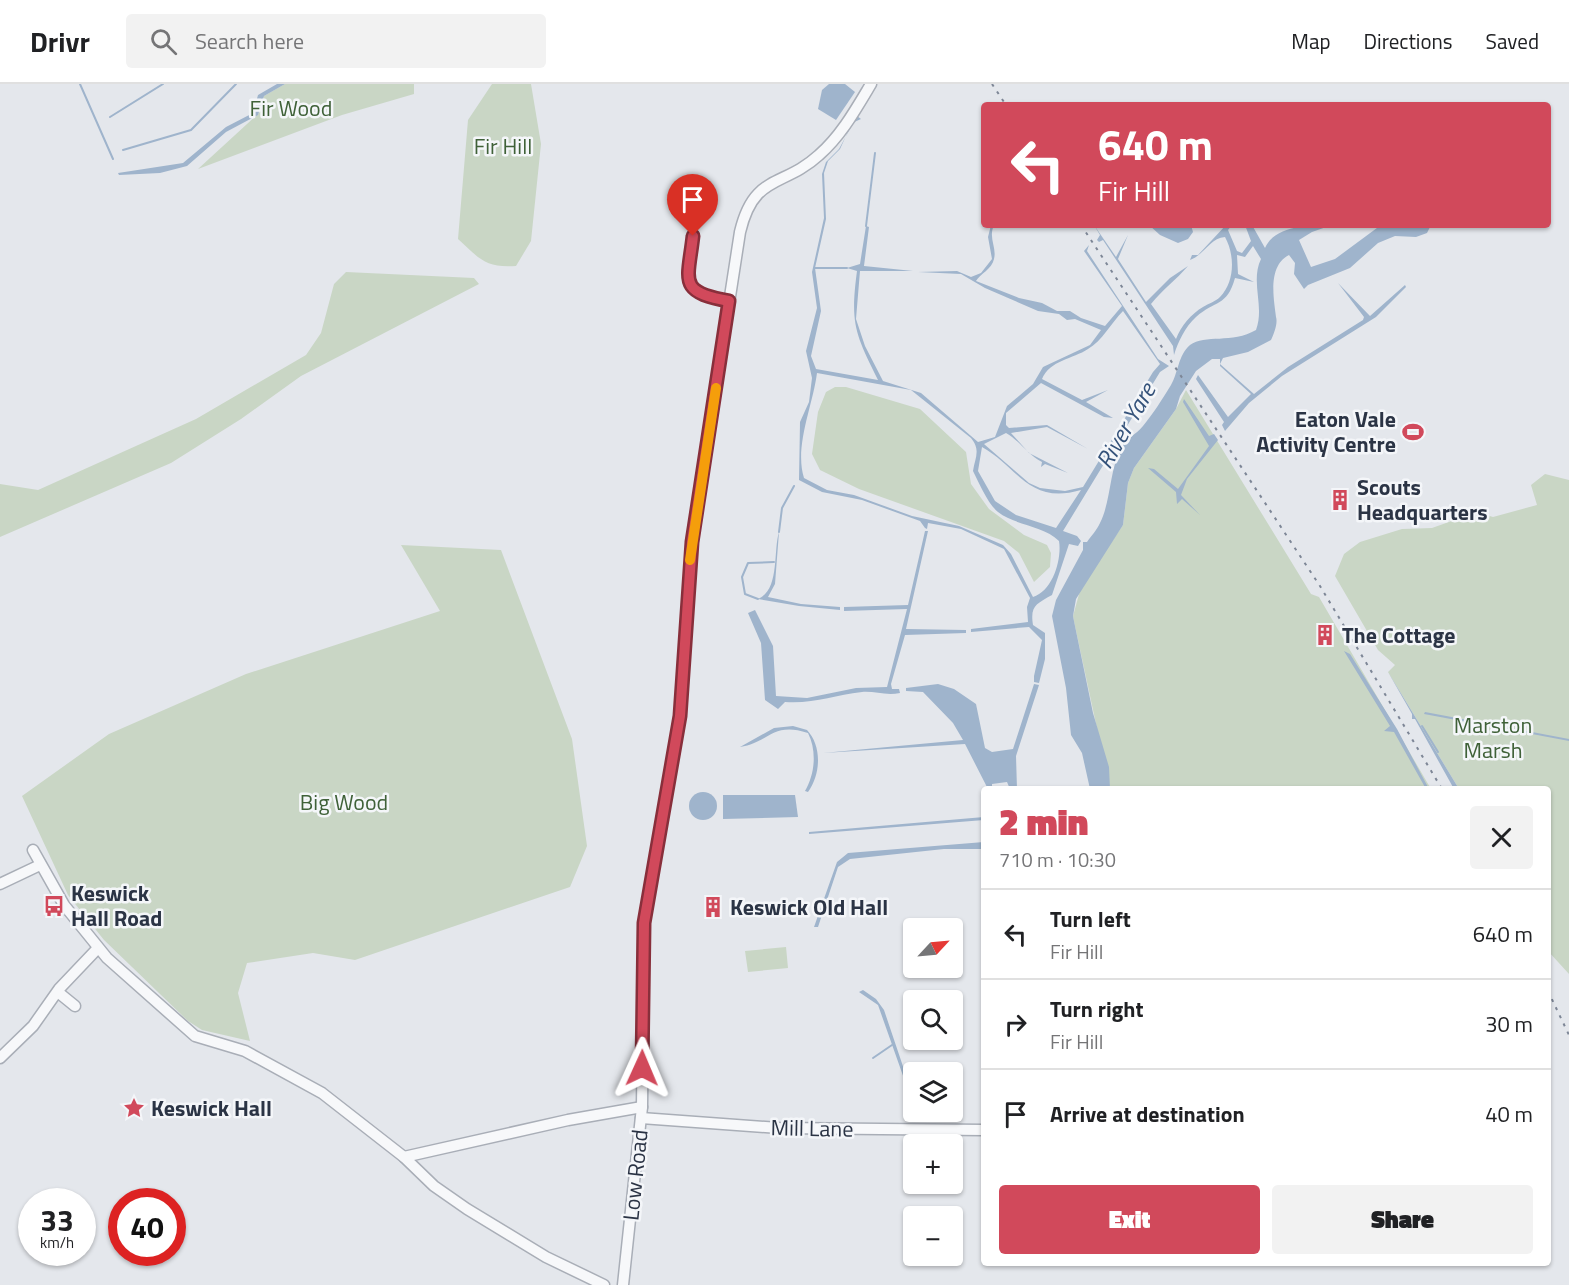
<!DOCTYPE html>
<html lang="en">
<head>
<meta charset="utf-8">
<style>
	:root { --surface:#fff; --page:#f2f2f2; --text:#202124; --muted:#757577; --line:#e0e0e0; --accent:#d1495b }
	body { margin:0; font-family:"Titillium Web",sans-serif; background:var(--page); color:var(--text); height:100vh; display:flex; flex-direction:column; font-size:22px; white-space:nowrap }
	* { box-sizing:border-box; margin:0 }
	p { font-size:20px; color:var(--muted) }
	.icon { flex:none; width:33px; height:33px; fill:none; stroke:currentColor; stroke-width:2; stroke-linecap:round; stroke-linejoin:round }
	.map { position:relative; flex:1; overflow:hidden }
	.drawer { position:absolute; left:981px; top:702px; width:570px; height:480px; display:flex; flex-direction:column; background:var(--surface); border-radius:6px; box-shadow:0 2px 4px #0004 }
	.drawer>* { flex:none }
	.top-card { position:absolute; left:981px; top:18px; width:570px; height:126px; border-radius:6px; box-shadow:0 2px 4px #0004; background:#d1495b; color:#fff; overflow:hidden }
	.needle { width:39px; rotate:64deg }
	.fabs { position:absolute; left:903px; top:834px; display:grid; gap:12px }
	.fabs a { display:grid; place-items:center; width:60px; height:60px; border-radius:6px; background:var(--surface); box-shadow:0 2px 4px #0004; font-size:30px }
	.speed { position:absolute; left:18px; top:1104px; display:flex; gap:12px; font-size:30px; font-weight:700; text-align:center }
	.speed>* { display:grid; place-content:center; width:78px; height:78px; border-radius:50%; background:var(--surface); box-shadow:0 2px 4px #0004; line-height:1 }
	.speed small { font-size:15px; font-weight:400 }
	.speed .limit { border:9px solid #d22; background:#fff; color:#111 }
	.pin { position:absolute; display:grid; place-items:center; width:51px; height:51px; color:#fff; margin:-62px -26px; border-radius:50% 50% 50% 0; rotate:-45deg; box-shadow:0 0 6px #0007 }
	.pin .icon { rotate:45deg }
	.me { position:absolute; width:66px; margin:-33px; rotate:1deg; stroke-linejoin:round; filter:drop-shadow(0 0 4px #0008) }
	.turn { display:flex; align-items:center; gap:21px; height:126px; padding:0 18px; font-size:27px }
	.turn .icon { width:78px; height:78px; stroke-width:2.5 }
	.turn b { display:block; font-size:42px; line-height:51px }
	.round { display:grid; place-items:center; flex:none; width:63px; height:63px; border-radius:6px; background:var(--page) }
	.head { display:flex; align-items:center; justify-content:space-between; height:102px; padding:0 18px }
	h1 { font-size:36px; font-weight:800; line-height:45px; color:var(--accent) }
	.primary-button { display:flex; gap:12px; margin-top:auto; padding:12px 18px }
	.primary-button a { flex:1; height:69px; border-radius:6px; background:var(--accent); color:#fff; font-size:24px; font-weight:800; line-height:69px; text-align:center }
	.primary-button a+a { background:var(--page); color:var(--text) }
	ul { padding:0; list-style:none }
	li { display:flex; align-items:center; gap:18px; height:90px; padding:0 18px; border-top:2px solid var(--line) }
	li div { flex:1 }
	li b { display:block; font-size:22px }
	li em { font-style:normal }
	header { display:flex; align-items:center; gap:36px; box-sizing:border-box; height:84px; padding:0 30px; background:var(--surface); border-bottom:2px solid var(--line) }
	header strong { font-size:28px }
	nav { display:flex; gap:33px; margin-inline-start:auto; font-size:21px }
	.search { width:420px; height:54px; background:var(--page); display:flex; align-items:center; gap:15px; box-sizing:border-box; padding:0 21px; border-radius:6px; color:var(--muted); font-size:22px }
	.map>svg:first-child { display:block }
	.green { fill:#c9d6c5 }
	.water { fill:#9fb4cc; fill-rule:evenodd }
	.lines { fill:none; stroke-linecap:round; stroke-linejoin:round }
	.stream { stroke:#9fb4cc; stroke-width:2 }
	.minor-casing { stroke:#a9aeb7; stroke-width:13 }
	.minor { stroke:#f7f8fa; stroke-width:10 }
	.rail { stroke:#7d8696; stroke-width:2; stroke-dasharray:3 6; stroke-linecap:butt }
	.route-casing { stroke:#882f3b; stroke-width:15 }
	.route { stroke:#d1495b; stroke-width:10 }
	.slow { stroke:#f59e0b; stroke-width:10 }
	.labels { text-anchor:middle; stroke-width:5; stroke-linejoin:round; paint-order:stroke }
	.park-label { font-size:22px; fill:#3f6138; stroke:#f4f6f9 }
	.poi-label { font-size:22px; font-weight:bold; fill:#2b3445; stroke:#f4f6f9; text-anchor:start }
	.street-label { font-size:22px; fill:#2b3445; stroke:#f4f6f9 }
	.water-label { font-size:24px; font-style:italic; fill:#34527a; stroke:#f4f6f9 }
</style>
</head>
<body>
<header>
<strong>Drivr</strong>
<div class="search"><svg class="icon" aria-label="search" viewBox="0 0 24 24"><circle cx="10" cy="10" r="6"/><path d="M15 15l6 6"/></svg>Search here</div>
<nav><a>Map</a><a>Directions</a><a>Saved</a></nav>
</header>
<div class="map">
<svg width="1569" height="1201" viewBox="0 0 1569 1201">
	<rect width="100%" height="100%" fill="#e4e7ec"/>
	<!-- green -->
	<g class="green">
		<path d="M285 0H414V10L342 31 198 85 260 28 264 12Z"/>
		<path d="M492 0H531L541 60 531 157 516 182C485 184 480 175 458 155L468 36Z"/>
		<path d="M346 188 474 194 479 200 301 292 241 335 171 379 0 453V400L38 406 196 335 306 271 321 249 334 200Z"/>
		<path d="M835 303H846L920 325 966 368 971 400 989 425 1024 451 1047 461 1051 469 1050 483 1034 498 1019 469 1004 457 859 405 820 386 812 370 818 328 826 308Z"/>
		<path d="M1186 306 1311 510 1319 513 1431 705H1110L1075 542 1073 532 1081 503 1123 441 1128 399 1134 384 1176 325Z"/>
		<path d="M1545 390 1569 396V890L1548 867V705H1459L1388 588 1395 581 1378 566 1335 492 1344 470 1360 458 1402 445 1432 444 1477 428 1493 433 1537 421 1531 401Z"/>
		<path d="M401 461 501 466 572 655 587 762 570 803 355 876 313 869 247 879 238 909 250 957 202 946 188 937 104 856 68 811 22 712 109 650 246 590 440 527Z"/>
		<path d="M786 863 788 884 748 888 745 867Z"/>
	</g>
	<!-- water -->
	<g class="water">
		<path d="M277 0H285L264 12 258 31 226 48 187 82 160 89 119 91 118 89 183 79 226 43 253 29 258 11Z"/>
		<path d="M829 0H845L855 8 836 36 818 25 822 6Z"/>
		<path d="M857 32 861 35 852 39 840 65 828 77 824 89 826 135 815 184 821 227 811 272 816 285 878 296C855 249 850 240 857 187L847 184 860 180 866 142 869 143 864 182 913 187H860L856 235 865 262 883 297 921 309 978 358 995 353 1007 322 1033 300 1043 283 1090 261 1101 246 1075 235 1067 236 1059 230 1038 227 985 204 961 190 918 188 957 187 971 193 981 189 992 175 988 153 991 141H994C988 154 997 163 994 175 992 185 980 190 976 197L1019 214 1042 219 1057 227H1070L1081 234 1105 242 1122 222 1084 167 1089 161 1087 167 1158 275 1169 282 1160 288 1063 447 1077 452 1081 457 1078 462 1069 460 1052 511C1036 520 1030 522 1033 541L1045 549V575L1039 599 1034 598V592L1042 556 1029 543 971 548V545L1028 538 1027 523 1030 514 1004 465 961 445 928 439 927 445 925 444 920 437 862 416 822 408 799 396 800 338 809 318 812 294 806 267 817 224 812 188 824 134 822 90 826 78 839 65ZM1123 227 1160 280 1153 288 1083 403 1065 407 1040 404 1029 399 984 360 1006 349C1020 357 1027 370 1042 378L1041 383 1045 380 1068 389 1029 369 1011 349 1047 343 1088 365 1047 341 1009 344 1006 341V329L1041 299 1104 333 1113 334 1086 318 1108 306 1082 316 1042 295C1050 276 1073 275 1088 265 1102 257 1111 239 1123 227ZM817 289 911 306 971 354C981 366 975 374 973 387 979 399 988 420 998 428 1016 442 1043 441 1059 457 1062 475 1053 507 1033 513L1011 470 1003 461 959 442 912 432 854 411 827 406 804 394C794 363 813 321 817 289ZM982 363C1019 384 1029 421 1081 406L1056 444 1016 431 995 417 978 387Z"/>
		<path d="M1094 141 1116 173 1128 151 1118 175 1146 218 1170 194 1188 182C1176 196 1162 206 1151 220L1176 255C1181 242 1191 230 1203 223 1209 219 1215 218 1220 213 1235 198 1235 171 1225 153 1210 154 1204 171 1190 176L1192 171H1198L1226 141H1232L1228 146 1237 167 1242 169 1251 157 1245 141H1252L1265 164C1275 141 1310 141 1332 141L1312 148 1299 156 1311 183 1335 175 1381 141H1431L1427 149 1416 153 1395 152 1378 159 1350 184 1308 201 1304 205 1294 190 1295 179 1289 171C1267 182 1274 216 1276 233 1278 239 1274 250 1271 256L1248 268 1223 274 1220 280 1254 310 1288 283 1363 236 1364 233 1338 199 1370 232 1405 201 1406 203 1376 233 1282 292 1249 319 1225 347 1222 341 1224 338 1196 295 1198 291 1228 333 1251 310 1220 282V275H1212L1196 287 1180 312 1176 325 1134 384 1128 399 1123 441 1076 515 1073 532 1075 542 1093 629 1109 683 1110 705H1090L1082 669 1071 651 1066 604 1052 532 1056 516 1083 466V458H1087C1091 452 1097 446 1100 439 1111 417 1109 388 1121 364 1127 353 1136 351 1143 342 1153 330 1163 314 1171 301 1178 290 1178 271 1190 261 1205 250 1232 260 1256 246 1265 222 1250 198 1261 175L1253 162 1245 173 1237 171 1238 190 1254 198 1235 194C1227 223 1215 216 1196 233 1185 243 1178 258 1174 271L1173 262 1103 156 1099 158 1097 156 1100 151Z"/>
		<path d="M1149 141H1191L1193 148 1188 155 1178 159 1160 151Z"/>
		<path d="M1184 315 1209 352 1214 350 1218 356 1187 395 1181 411 1200 431 1182 415 1177 420 1176 408 1148 384 1154 385 1178 405 1209 362 1183 318Z"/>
		<path d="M925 447H928L906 545 966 546V549L905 551 891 600 892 605H899L900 609C886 612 875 607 862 608 834 611 814 620 785 618L778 625 765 616 761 559 748 529 755 526 773 562 776 612 807 614 856 604 887 603 907 525 844 527V523L908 521Z"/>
		<path d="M779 448 775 500 768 513 801 520 840 523V526L799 522 758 515C780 506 773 467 779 448Z"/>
		<path d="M1344 567 1350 570 1397 645 1429 705H1426L1394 648 1384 647 1390 642Z"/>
		<path d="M1388 588 1459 705H1454L1415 635H1412V630Z"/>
		<path d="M938 600 954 605 976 620 985 664 992 668 1013 665 1034 600 1039 601 1016 672 1017 705H1010L1007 698 992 700V705H988L965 660 823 669 963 656 953 639 923 608 906 607V604Z"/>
		<path d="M1425 628 1569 655V657L1424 630Z"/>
		<path d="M793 642 807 646C822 662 821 690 808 708L805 707C815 690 817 667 808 649 772 637 769 659 740 663L774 644Z"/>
		<circle cx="703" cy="722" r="14"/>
		<path d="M723 711H795L798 733 723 735Z"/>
		<path d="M984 733V736L809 750V748Z"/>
		<path d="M984 758V765H944L850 775 838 783 818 843H814L837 778 848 769Z"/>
		<path d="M863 906 876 915 884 926 913 1012V1020L878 921 859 908Z"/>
	</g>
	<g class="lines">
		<!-- stream -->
		<g class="stream">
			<path d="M80 0 113 75"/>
			<path d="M110 33 163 0"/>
			<path d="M123 66 191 46 236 0"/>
			<path d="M866 142 875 69"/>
			<path d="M815 184H847"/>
			<path d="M779 448 782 424 794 402"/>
			<path d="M758 515 745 510 742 493 748 479 774 478"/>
			<path d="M1422 642 1438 668"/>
			<path d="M873 974 892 961"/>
		</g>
		<defs>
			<g id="minor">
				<path d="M693 152C688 197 677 208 729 217"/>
				<path d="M33 766 64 821 107 874 195 952 245 967 322 1009 404 1073 434 1102 467 1125 546 1173 604 1201"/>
				<path d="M0 800 40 781"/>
				<path d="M59 909 75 922"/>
				<path d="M0 974 33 942 59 905 98 864"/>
				<path d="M641 1034 779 1044 984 1046"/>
				<path d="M404 1073 568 1036 642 1023"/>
				<path d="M623 1201 642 1023 644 839 680 632 692 458 740 148C754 89 783 104 819 71 841 52 856 25 871 0"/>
			</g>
		</defs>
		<!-- minor casing -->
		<use href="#minor" class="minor-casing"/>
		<!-- minor -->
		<use href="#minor" class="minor"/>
		<!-- rail -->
		<g class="rail">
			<path d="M992 0 1006 21"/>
			<path d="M1081 141 1320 502 1442 705"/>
			<path d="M1548 907 1569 951"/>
		</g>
	</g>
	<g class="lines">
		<defs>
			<path id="route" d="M642 984 644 839 680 632 692 458 729 217C677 208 688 197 693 152"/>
		</defs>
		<!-- route casing -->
		<use href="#route" class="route-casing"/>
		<!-- route -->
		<use href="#route" class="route"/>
		<!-- slow -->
		<path class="slow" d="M690 476 716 304"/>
	</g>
	<!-- icons -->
	<defs>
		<symbol id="stadium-bare" viewBox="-9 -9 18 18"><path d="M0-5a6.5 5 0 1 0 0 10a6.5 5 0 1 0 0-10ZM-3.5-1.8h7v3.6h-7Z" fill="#d1495b" stroke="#f4f6f9" stroke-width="2.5" paint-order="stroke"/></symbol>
		<symbol id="building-bare" viewBox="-9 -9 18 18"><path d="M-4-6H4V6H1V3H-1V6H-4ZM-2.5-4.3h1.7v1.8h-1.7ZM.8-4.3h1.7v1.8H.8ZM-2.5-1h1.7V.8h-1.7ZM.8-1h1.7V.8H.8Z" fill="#d1495b" stroke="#f4f6f9" stroke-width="2.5" paint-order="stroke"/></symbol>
		<symbol id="bus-bare" viewBox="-9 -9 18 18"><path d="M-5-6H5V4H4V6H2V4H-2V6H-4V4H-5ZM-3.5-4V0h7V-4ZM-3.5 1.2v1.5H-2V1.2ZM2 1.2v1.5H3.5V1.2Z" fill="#d1495b" stroke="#f4f6f9" stroke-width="2.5" paint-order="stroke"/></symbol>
		<symbol id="sight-bare" viewBox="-9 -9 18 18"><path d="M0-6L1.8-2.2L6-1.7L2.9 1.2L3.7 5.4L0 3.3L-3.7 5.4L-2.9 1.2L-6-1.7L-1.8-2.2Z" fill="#d1495b" stroke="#f4f6f9" stroke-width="2.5" paint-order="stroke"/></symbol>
	</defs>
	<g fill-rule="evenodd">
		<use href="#stadium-bare" x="1398" y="333" width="30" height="30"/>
		<use href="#building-bare" x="1325" y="401" width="30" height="30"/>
		<use href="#building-bare" x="1310" y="536" width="30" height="30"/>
		<use href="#bus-bare" x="39" y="807" width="30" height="30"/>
		<use href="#building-bare" x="698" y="808" width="30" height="30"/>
		<use href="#sight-bare" x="119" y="1009" width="30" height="30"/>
	</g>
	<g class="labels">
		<!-- park labels -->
		<g class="park-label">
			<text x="291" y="32">Fir Wood</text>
			<text x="503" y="70">Fir Hill</text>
			<text x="1493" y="649">Marston<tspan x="1493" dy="25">Marsh</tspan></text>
			<text x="344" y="726">Big Wood</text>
		</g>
		<!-- poi labels -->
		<g class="poi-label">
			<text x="1396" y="343" text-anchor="end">Eaton Vale<tspan x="1396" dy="25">Activity Centre</tspan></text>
			<text x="1357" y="411">Scouts<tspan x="1357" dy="25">Headquarters</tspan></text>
			<text x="1342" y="559">The Cottage</text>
			<text x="71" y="817">Keswick<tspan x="71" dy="25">Hall Road</tspan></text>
			<text x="730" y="831">Keswick Old Hall</text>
			<text x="151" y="1032">Keswick Hall</text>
		</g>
		<!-- street labels -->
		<g class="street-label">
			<text transform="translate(812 1044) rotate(1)" y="8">Mill Lane</text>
			<text transform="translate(635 1091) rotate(-84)" y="8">Low Road</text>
		</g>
		<!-- water labels -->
		<g class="water-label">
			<text transform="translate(1126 342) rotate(-60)" y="8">River Yare</text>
		</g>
	</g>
</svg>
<div class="fabs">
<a><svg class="needle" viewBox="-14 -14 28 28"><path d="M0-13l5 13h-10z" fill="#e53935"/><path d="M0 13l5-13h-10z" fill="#757577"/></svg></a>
<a><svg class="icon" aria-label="search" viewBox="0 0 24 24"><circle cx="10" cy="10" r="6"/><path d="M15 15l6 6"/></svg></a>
<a><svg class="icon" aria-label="layers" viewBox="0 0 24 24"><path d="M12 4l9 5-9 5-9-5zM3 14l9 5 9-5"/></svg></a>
<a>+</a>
<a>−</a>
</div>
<div class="speed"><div>33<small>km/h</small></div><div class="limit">40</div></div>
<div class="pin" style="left:693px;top:152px;background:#d93025"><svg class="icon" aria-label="arrive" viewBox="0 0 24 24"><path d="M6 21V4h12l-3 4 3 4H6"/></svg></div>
<svg class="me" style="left:642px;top:984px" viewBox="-20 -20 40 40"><path d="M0-17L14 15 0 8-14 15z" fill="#d1495b" stroke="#fff" stroke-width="4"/></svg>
<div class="top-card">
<div class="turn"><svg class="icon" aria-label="left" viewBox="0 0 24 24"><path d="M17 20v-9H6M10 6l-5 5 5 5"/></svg><div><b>640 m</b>Fir Hill</div></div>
</div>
<section class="drawer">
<div class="head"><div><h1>2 min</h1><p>710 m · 10:30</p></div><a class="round"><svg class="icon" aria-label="close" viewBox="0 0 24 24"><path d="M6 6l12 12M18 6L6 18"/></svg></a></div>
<ul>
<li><svg class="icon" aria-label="left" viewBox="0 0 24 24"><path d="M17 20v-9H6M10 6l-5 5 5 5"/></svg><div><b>Turn left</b><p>Fir Hill</p></div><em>640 m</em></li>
<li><svg class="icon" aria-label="right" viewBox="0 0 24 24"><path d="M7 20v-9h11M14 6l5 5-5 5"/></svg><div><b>Turn right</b><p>Fir Hill</p></div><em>30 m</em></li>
<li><svg class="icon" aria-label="arrive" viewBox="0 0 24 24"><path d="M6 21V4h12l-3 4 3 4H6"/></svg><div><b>Arrive at destination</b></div><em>40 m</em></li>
</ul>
<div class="primary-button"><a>Exit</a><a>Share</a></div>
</section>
</div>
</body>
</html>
